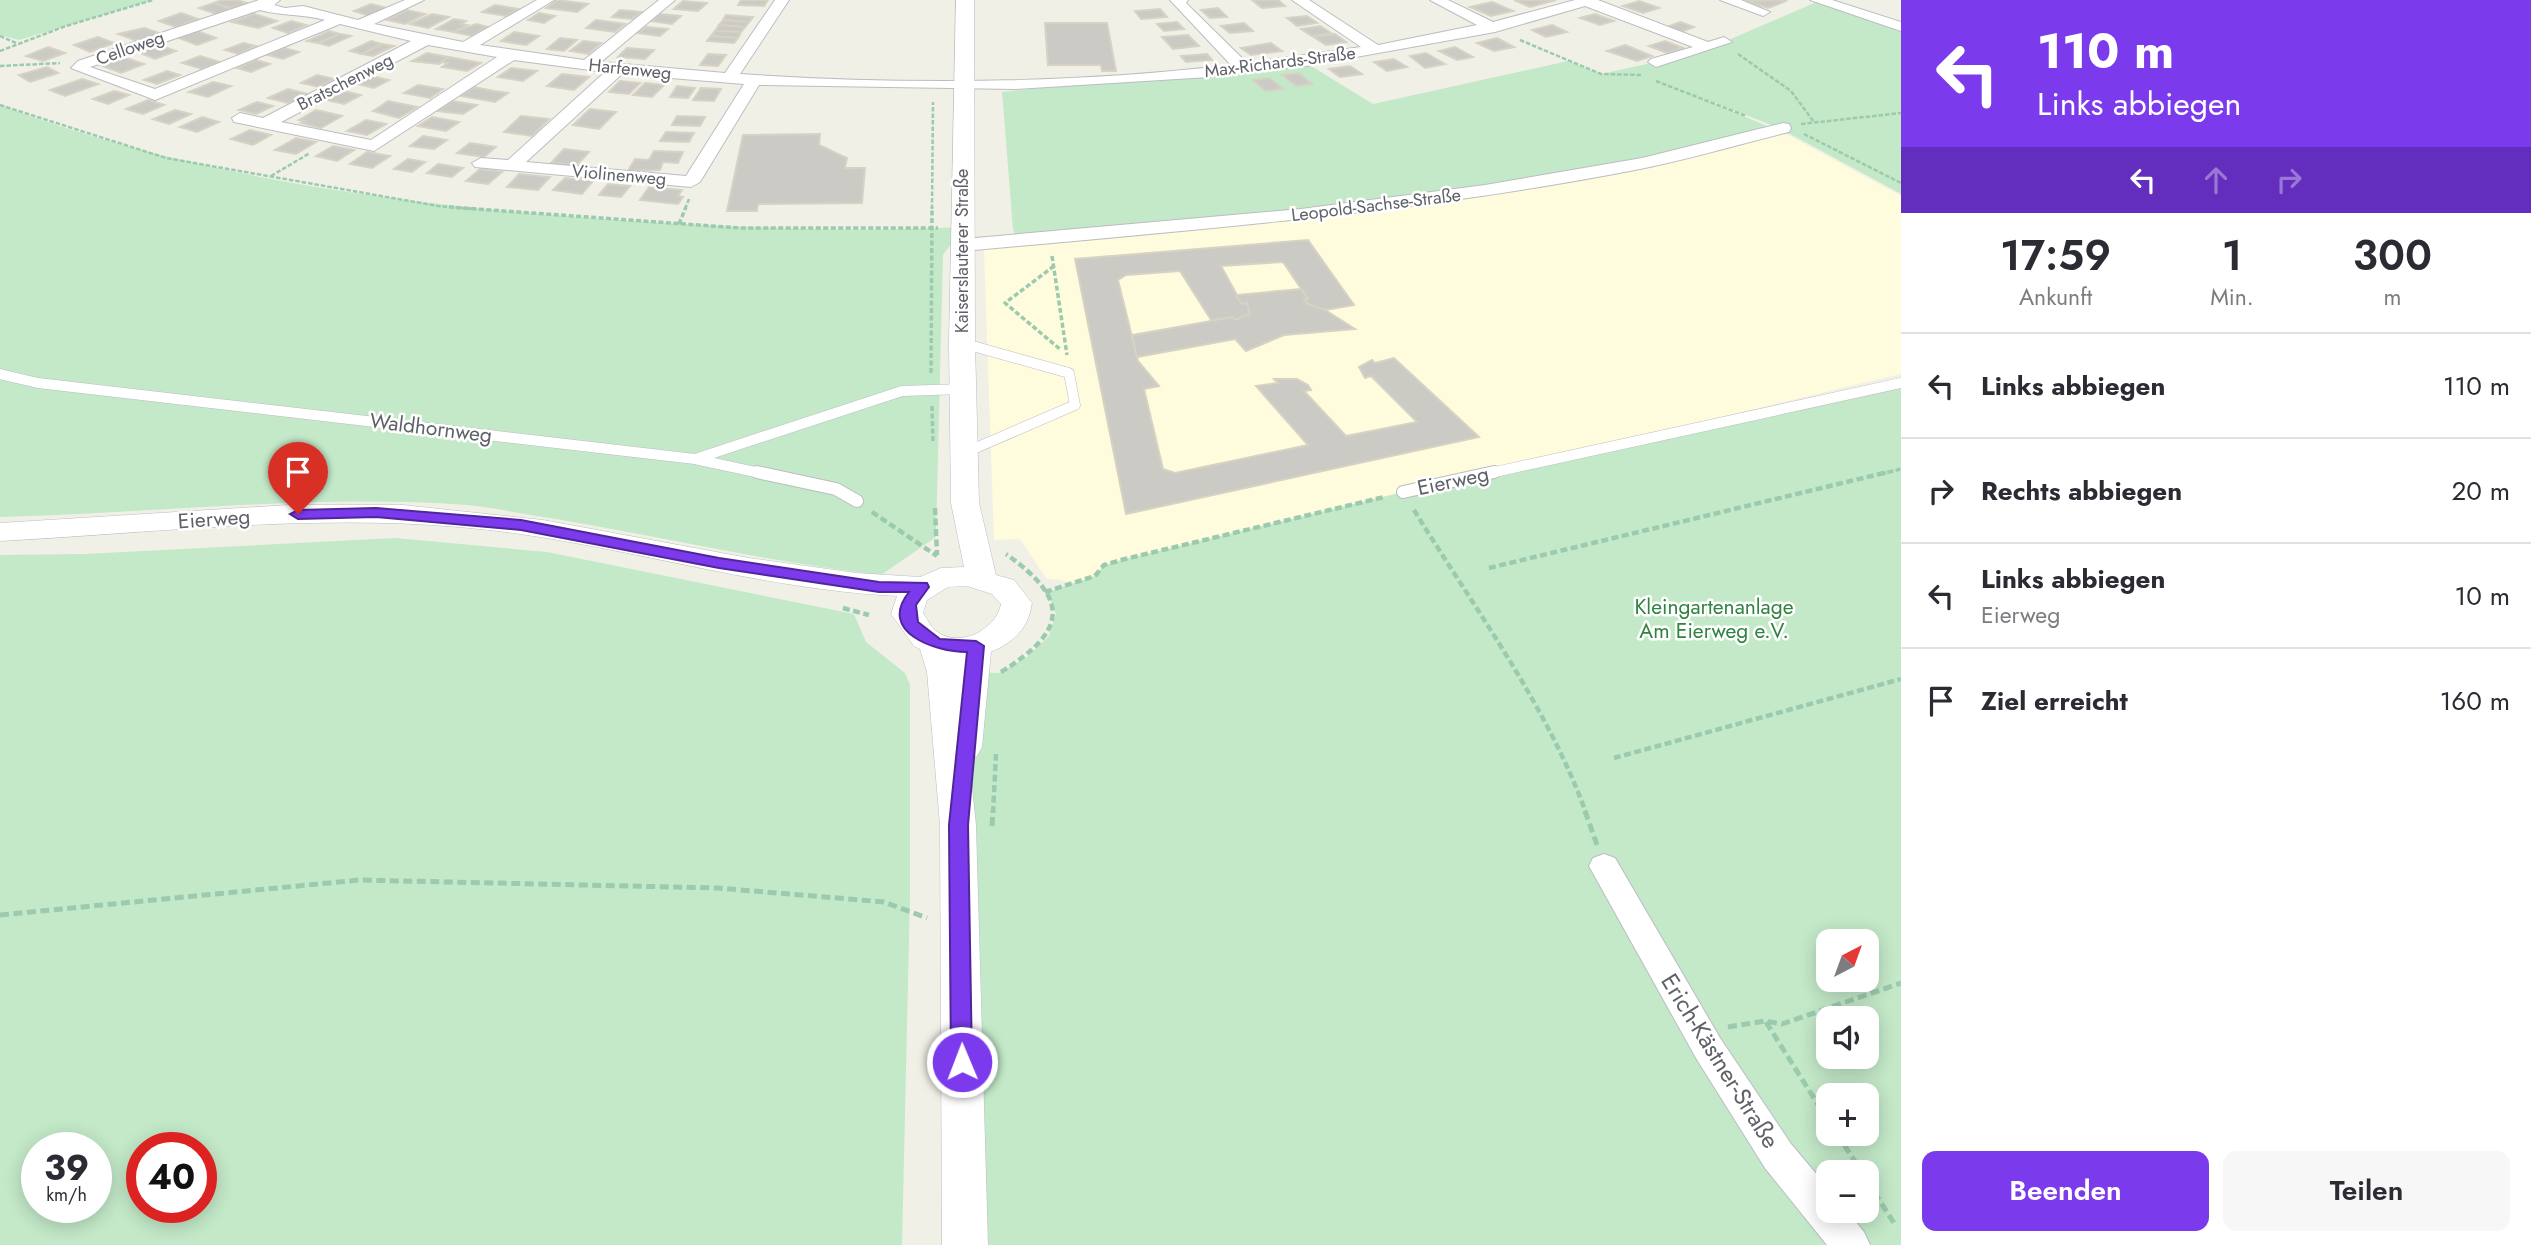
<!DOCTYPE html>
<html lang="de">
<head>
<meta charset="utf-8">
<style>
	:root { --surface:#fff; --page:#f7f7f7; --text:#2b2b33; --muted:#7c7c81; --line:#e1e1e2; --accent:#7c3aed }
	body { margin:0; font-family:Jost,sans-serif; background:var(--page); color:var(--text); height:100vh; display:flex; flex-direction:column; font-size:26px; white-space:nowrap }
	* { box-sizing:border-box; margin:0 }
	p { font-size:23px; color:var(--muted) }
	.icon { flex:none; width:38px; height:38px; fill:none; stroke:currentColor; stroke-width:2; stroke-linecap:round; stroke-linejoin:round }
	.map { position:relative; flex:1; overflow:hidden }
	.side { display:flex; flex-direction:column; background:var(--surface); width:630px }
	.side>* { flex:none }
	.top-card { background:#7c3aed; color:#fff; overflow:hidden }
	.needle { width:46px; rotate:41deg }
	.tools { position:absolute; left:1816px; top:929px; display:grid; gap:14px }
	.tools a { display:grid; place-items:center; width:63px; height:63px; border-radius:14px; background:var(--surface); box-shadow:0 4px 18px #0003; font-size:35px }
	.speed { position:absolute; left:21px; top:1132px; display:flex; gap:14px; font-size:35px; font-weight:700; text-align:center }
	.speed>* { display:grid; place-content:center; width:91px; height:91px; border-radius:50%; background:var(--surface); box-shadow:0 4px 18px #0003; line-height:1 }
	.speed small { font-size:18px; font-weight:400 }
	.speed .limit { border:10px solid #d22; background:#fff; color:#111 }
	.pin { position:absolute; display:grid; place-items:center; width:60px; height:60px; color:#fff; margin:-72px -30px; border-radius:50% 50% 50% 0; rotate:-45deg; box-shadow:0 0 7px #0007 }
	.pin .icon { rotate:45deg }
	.me { position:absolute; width:77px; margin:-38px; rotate:359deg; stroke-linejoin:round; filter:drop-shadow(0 0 5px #0008) }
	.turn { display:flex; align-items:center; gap:24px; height:147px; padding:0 21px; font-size:32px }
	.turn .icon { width:91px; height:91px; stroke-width:2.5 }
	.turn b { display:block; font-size:49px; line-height:60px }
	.lanes { display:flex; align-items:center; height:66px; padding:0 21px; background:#0003; justify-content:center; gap:35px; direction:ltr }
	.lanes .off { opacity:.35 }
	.eta { display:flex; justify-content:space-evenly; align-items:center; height:119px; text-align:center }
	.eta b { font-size:42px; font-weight:600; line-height:49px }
	.button { display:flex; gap:14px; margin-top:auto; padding:14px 21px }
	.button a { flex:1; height:80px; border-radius:14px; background:var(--accent); color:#fff; font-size:28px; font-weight:600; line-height:80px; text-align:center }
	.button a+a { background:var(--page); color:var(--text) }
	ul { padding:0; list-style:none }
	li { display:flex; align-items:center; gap:21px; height:105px; padding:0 21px; border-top:2px solid var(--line) }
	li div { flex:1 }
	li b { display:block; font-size:26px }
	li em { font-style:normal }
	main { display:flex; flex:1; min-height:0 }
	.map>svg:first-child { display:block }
	.commercial { fill:#fffcdd }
	.green { fill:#c3e9c8; fill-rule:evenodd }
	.building { fill:#cccac4; stroke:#d6d3c4; stroke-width:2 }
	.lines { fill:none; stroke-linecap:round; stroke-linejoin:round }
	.service-far1-casing { stroke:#bbbdc2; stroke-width:11 }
	.service-casing { stroke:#bbbdc2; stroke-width:14 }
	.minor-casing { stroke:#bbbdc2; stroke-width:2 }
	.tertiary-casing { stroke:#bbbdc2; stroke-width:1 }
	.path-far3 { stroke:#9bcaaf; stroke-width:2.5; stroke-dasharray:4.5 2; stroke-linecap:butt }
	.path-far2 { stroke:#9bcaaf; stroke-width:3.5; stroke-dasharray:5 2.5; stroke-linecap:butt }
	.path-far1 { stroke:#9bcaaf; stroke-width:4.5; stroke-dasharray:7 3.5; stroke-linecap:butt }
	.path { stroke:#9bcaaf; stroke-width:5; stroke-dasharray:9 4.5; stroke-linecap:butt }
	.service-far1 { stroke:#fff; stroke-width:10 }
	.service { stroke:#fff; stroke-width:12 }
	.minor { fill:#fff; fill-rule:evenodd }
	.tertiary { fill:#fff; fill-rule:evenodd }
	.route { fill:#7c3aed; stroke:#51269a; stroke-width:2 }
	.labels { text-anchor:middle; stroke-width:5; stroke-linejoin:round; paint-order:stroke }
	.far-street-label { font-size:18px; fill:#5e6167; stroke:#fff }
	.street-label { font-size:21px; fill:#5e6167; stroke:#fff }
	.park-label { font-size:21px; fill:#308340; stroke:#fff }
	.near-street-label { font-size:24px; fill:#5e6167; stroke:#fff }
</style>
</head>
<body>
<main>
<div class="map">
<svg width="1901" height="1245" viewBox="0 0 1901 1245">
	<rect width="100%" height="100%" fill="#f1f0e7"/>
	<!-- commercial -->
	<path class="commercial" d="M1784 133 1901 196V374L1125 559 1104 565 1095 576 1077 583 1046 578 1020 539 994 540 984 250 1642 163Z"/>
	<!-- green -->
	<g class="green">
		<path d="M0 0H153L19 40 0 35Z"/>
		<path d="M1819 1 1901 27V194L1779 128 1692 94 1767 126 1642 163 1301 215 1049 234H1015L1013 229 1002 92 1303 61 1373 104 1568 61 1601 74 1656 62 1724 42Z"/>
		<path d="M0 105C189 177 404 205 605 219 724 227 843 233 963 227L943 255 936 537 881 575C772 563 664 537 556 519 527 515 497 508 467 505 312 494 155 513 0 517Z"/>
		<path d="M1901 389V1245H965L959 906 972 672 999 673 1026 658 1049 636 1056 614 1047 592 1095 576 1104 565 1125 559 1403 492ZM1829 942H1867V980H1829ZM1829 1018H1867V1057H1829ZM1829 1096H1867V1134H1829ZM1829 1172H1867V1211H1829Z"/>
		<path d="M395 538 547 552 854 614 866 642 905 673 910 685V896L902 1245H0V555L84 554ZM96 1148V1208H37V1148ZM201 1148V1208H142V1148Z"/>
	</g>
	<!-- building -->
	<g class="building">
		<path d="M222 0H237L247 3 232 9 214 3Z"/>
		<path d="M557 0 588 4 577 12 546 8Z"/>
		<path d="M741 0H768L764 6 738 5Z"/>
		<path d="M1252 0H1278L1285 6 1262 8Z"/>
		<path d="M1514 0H1556L1530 7Z"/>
		<path d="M1784 0 1786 1 1768 8 1745 1Z"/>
		<path d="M683 1 707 3 698 11 674 9Z"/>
		<path d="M1639 1 1659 8 1643 13 1623 6Z"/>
		<path d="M1492 2 1513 11 1491 16 1470 7Z"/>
		<path d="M214 3 232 9 216 14 199 8Z"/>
		<path d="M371 4 387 8 369 16 354 11Z"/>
		<path d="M495 5 519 9 506 16 482 12Z"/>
		<path d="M1218 8 1227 17 1210 18 1201 10Z"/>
		<path d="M1160 9 1167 17 1141 19 1135 11Z"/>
		<path d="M407 10 425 14 405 24 387 20Z"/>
		<path d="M620 10 641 12 632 19 612 17Z"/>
		<path d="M181 13 198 19 176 27 159 21Z"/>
		<path d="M539 13 555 16 544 23 528 20Z"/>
		<path d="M254 14 277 21 258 28 232 22Z"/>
		<path d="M432 14 449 17 428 28 410 24Z"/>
		<path d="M660 14 681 16 672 24 651 21Z"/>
		<path d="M1595 14 1614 21 1600 25 1580 18Z"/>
		<path d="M726 15 753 17 749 22 723 20Z"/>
		<path d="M1307 16 1317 23 1297 26 1287 18Z"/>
		<path d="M454 19 466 21 461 24 467 25 454 32 436 29Z"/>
		<path d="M596 20 625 24 615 32 586 28Z"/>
		<path d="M723 20 749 22 745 27 719 25Z"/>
		<path d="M291 21 306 25 288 33 273 28Z"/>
		<path d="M1177 22 1184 29 1164 31 1157 24Z"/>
		<path d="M1680 22 1694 27 1681 32 1667 27Z"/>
		<path d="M1045 23H1107L1116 71H1102L1101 65H1048Z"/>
		<path d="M1244 23 1253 31 1230 33 1221 26Z"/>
		<path d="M476 24 489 27 472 36 454 32Z"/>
		<path d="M719 25 745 27 741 32 715 31Z"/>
		<path d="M1552 25 1567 32 1546 37 1532 30Z"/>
		<path d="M1320 26 1331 33 1312 36 1301 29Z"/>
		<path d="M646 27 668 29 660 36 638 33Z"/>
		<path d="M144 28 159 33 137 41 118 34Z"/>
		<path d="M197 31 216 38 197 45 179 38Z"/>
		<path d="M329 31 340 34 318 43 307 41Z"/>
		<path d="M715 31 741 32 738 38 711 36Z"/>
		<path d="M514 32 539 36 526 45 501 41Z"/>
		<path d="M340 34 351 36 329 46 318 43Z"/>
		<path d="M1335 34 1346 42 1326 45 1314 37Z"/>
		<path d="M1188 35 1199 46 1173 49 1162 37Z"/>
		<path d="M711 36 738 38 734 43 707 41Z"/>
		<path d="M98 37 114 43 90 52 74 45Z"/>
		<path d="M560 38 577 40 564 51 547 49Z"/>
		<path d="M1497 38 1514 47 1494 51 1477 43Z"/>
		<path d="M371 41 382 44 362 54 350 51Z"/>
		<path d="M583 41 601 43 588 54 570 51Z"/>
		<path d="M1665 41 1683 48 1667 53 1649 46Z"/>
		<path d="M243 43 256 46 238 54 225 50Z"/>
		<path d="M1271 43 1282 51 1251 55 1241 48Z"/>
		<path d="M382 44 394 46 373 56 362 54Z"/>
		<path d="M159 45 176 51 155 59 138 52Z"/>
		<path d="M1625 45 1652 56 1637 61 1607 51Z"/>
		<path d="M48 47 65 53 43 61 26 56Z"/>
		<path d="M1455 47 1473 57 1457 60 1439 51Z"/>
		<path d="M284 48 299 52 283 59 268 55Z"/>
		<path d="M627 48 654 50 645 59 618 57Z"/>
		<path d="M427 53 449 57 439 64 412 61Z"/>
		<path d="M1426 53 1445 64 1425 68 1410 56Z"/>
		<path d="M708 54 726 55 718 66 700 65Z"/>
		<path d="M1207 54 1212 60 1186 62 1181 56Z"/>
		<path d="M200 56 220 62 202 69 182 63Z"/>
		<path d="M123 57 144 64 121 73 100 65Z"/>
		<path d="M449 57 481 63 467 71 442 67 448 63 441 62Z"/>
		<path d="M1394 59 1407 67 1387 71 1374 62Z"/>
		<path d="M256 60 270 64 251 72 237 68Z"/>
		<path d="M1350 66 1362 74 1340 77 1329 69Z"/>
		<path d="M47 67 58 73 30 82 19 75Z"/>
		<path d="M511 68 537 71 523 81 498 77Z"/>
		<path d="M167 71 180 75 157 84 144 80Z"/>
		<path d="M1299 73 1312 84 1296 86 1282 75Z"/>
		<path d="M562 74 589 77 574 90 547 86Z"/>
		<path d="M317 75 330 78 334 79 319 87 301 83Z"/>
		<path d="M372 76 389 80 374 88 357 84Z"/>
		<path d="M1270 78 1283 89 1265 91 1253 80Z"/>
		<path d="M82 79 98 84 65 96 50 90Z"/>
		<path d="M620 81 640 83 629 94 609 92Z"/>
		<path d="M213 82 231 86 208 97 189 92Z"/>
		<path d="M645 83 664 85 652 97 633 95Z"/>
		<path d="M418 85 443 89 430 98 404 93Z"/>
		<path d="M677 86 695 88 688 98 670 97Z"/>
		<path d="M474 87 494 91 508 93 495 102 461 96Z"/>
		<path d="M701 88 721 89 714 101 693 100Z"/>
		<path d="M288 89 308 94 288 103 268 98Z"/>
		<path d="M114 91 129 95 108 104 93 99Z"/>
		<path d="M344 91 361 95 344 104 326 100Z"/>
		<path d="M148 100 164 105 143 114 126 109Z"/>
		<path d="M388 101 417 107 399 118 373 111Z"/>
		<path d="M452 101 477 105 463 114 438 111Z"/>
		<path d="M257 102 273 106 256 114 239 110Z"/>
		<path d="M590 109 616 112 599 129 573 125Z"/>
		<path d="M175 110 191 114 169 124 153 119Z"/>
		<path d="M316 110 342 116 321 128 301 123 305 121 299 120Z"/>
		<path d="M521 116 549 119 532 136 504 132Z"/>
		<path d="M677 116 705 117 700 126 672 125Z"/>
		<path d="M202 117 219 122 197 132 180 127Z"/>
		<path d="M432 117 459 122 446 131 418 126Z"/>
		<path d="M366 120 386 124 367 135 347 131Z"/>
		<path d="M250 130 271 135 253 145 231 139Z"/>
		<path d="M666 132 694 133 689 142 660 141Z"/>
		<path d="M820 134 819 145 847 158 845 168H865L862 203 758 204 757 211H727L743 135Z"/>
		<path d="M423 136 447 140 434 149 410 146Z"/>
		<path d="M296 138 316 142 296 154 275 150Z"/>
		<path d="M470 143 496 147 484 157 457 153Z"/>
		<path d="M333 146 354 150 337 161 316 156Z"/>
		<path d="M564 149 589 152 577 165 551 163Z"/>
		<path d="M654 151 683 152 678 163 663 162 660 170 628 171 635 159 649 160Z"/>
		<path d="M367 152 390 156 372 168 350 164Z"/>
		<path d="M408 159 425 162 412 172 394 169Z"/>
		<path d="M438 164 463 168 452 177 427 173Z"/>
		<path d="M480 169 502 172 488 184 466 181Z"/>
		<path d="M519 174 550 177 538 190 507 187Z"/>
		<path d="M565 178 593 181 582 194 553 190Z"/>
		<path d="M608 184 630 186 621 197 599 195Z"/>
		<path d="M649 187 682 190 678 196 683 197 678 204 640 200Z"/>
		<path d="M1308 240 1354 305 1325 310 1312 307 1304 299H1308L1283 262 1221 266 1242 304 1247 303 1250 309V314L1235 320 1233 317 1211 320 1180 271 1126 275 1118 280 1138 361 1159 386 1144 389 1163 469 1175 473 1308 445 1256 386 1278 383 1274 379H1297L1308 385 1311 390 1304 391 1346 436 1417 422 1371 376 1365 378 1359 367 1372 360 1375 363 1394 358 1479 437 1126 514 1075 259Z"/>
		<path d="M1301 289 1308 299H1304L1307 304 1325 310 1355 329 1284 335 1246 351 1235 339 1137 357 1132 335 1233 317 1235 320 1250 314 1247 303 1242 304 1236 295Z"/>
	</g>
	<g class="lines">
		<defs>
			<g id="service-far1">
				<path d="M962 343 1069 373 1075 405 964 453"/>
				<path d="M0 374 38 383 695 459 765 474"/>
				<path d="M695 459 902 391 963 389"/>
				<path d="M1486 474 1901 383"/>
			</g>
			<g id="service">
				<path d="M757 472 836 489 857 501"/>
				<path d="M1403 492 1494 472"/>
			</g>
			<g id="minor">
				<path d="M259 0H280L274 5 285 8 303 6 358 20 405 0H424L374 24 463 42 537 0H554L480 45 584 60 659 0H675L601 62 725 73 775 0H789L740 74C903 85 1069 84 1231 65L1170 0H1188L1186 3 1247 63 1361 47 1292 0H1309L1378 45 1477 25 1430 0H1448L1493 22 1575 0H1598L1708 42 1724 37 1732 42 1656 67 1648 62 1651 59 1693 47 1585 6 1495 32 1306 66 1209 77 1014 89 759 85 700 182 691 187 475 167 472 163 481 158 508 160 605 72 514 60 374 151 234 122 232 118 240 113 263 118 411 41 340 24 155 100 71 68 78 61ZM260 10C282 16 303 14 325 20L155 89 90 67ZM428 45 497 57 371 140 281 122ZM622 74 744 84 686 176 526 162Z"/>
				<path d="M1720 0H1741L1770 12 1763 16Z"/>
				<path d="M1810 0H1832L1901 22V31Z"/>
				<path d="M1783 123 1789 124 1791 128 1789 132C1740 144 1690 159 1640 169 1417 213 1190 230 964 251L954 245 964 239 1301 209 1485 185 1642 158Z"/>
				<path d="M1604 854 1615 858 1720 1038 1791 1144 1829 1189V1211H1847L1864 1232 1870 1245H1827L1765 1168 1696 1058 1589 866 1593 858Z"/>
			</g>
			<path id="tertiary" d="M956 0H974L975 343 979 503 996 575 1014 580 1032 603C1028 629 1015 641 991 652L982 747 977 756 969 758 976 825 988 1245H942L940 825 927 672 920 649 914 646 891 614 897 596C749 589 606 539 459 527 306 514 153 533 0 541V523L288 505H403L543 520 749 558 856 573 920 577 941 568 964 567 951 503 949 343ZM967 586 992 594 1001 604C996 630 959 649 936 631 931 627 927 619 923 613L927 600 948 587Z"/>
		</defs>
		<!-- service-far1 casing -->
		<use href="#service-far1" class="service-far1-casing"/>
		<!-- service casing -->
		<use href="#service" class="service-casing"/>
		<!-- minor casing -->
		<use href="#minor" class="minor-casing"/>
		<!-- tertiary casing -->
		<use href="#tertiary" class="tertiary-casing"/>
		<!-- path-far3 -->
		<g class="path-far3">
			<path d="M0 36 16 43"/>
			<path d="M1520 40 1601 74 1641 75"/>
			<path d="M0 51 66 26 153 0"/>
			<path d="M1738 54 1791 91 1814 122"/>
			<path d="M0 66 60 63"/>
			<path d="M1656 81 1746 116"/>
			<path d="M0 105 166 158 438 206 473 209"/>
			<path d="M1801 124 1901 113"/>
			<path d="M1804 134 1901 183"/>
			<path d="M271 176 310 153"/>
			<path d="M685 209 689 199"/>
			<path d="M932 209 933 102"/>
		</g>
		<!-- path-far2 -->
		<g class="path-far2">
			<path d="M449 207 740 228H938"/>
			<path d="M679 224 686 207"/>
			<path d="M1052 256 1067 355"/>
			<path d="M1054 266 1005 303 1061 350"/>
			<path d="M931 373 932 207"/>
			<path d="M932 406 933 443"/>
			<path d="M1881 474 1901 469"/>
		</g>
		<!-- path-far1 -->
		<g class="path-far1">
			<path d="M935 508 937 555"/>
			<path d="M1414 510C1473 606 1548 707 1586 813"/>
			<path d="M872 512 937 556"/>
			<path d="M1489 568 1888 472"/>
			<path d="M1045 592 1095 576 1104 565 1125 559 1384 497"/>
			<path d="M843 608 869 615"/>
			<path d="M1001 672C1067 631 1071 600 1006 554"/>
			<path d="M1614 758 1901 679"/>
			<path d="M993 813 996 754"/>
		</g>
		<!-- path -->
		<g class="path">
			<path d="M1585 811 1597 845"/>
			<path d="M992 826 993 811"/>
			<path d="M0 915 359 880 718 888 884 902 927 918"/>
			<path d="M1766 1022 1829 1122"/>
			<path d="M1728 1027 1765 1021 1782 1024 1901 983"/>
			<path d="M1837 1134 1862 1172"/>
			<path d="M1867 1181 1894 1223"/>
		</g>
		<!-- service-far1 -->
		<use href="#service-far1" class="service-far1"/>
		<!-- service -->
		<use href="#service" class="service"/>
		<!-- minor -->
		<use href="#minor" class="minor"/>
		<!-- tertiary -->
		<use href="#tertiary" class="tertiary"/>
	</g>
	<!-- route -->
	<path class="route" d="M376 508 521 520 719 558 879 582 927 583 929 587 916 605 918 622 940 639 976 641 984 646 968 825 972 1062 969 1069 962 1071 954 1069 951 1062 949 825 967 652C935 652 877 632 909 592H879L719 568 521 530 376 517 298 519 290 514 298 510Z"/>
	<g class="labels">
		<!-- far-street labels -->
		<g class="far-street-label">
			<text transform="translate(130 48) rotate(-19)" y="6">Celloweg</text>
			<text transform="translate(1280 62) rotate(-7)" y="6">Max-Richards-Straße</text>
			<text transform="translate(630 69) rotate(6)" y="6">Harfenweg</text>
			<text transform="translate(345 82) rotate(-27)" y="6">Bratschenweg</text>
			<text transform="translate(619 175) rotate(5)" y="6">Violinenweg</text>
			<text transform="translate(1376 205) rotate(-7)" y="6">Leopold-Sachse-Straße</text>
			<text transform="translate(962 251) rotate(-90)" y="6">Kaiserslauterer Straße</text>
		</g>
		<!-- street labels -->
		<g class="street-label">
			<text transform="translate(431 428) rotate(7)" y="7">Waldhornweg</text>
			<text transform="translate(1453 481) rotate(-12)" y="7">Eierweg</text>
			<text transform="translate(214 519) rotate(-4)" y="7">Eierweg</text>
		</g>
		<!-- park labels -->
		<g class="park-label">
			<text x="1714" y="614">Kleingartenanlage<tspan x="1714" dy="24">Am Eierweg e.V.</tspan></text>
		</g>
		<!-- near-street labels -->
		<g class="near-street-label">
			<text transform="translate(1720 1061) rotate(58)" y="8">Erich-Kästner-Straße</text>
		</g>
	</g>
</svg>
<div class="tools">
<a><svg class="needle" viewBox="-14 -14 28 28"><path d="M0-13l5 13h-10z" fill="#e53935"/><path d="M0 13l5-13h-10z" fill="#7c7c81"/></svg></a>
<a><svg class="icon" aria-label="sound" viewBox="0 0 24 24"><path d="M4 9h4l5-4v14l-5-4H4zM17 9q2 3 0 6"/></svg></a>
<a>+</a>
<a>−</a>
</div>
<div class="speed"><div>39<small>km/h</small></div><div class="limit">40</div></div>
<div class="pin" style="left:298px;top:514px;background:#d93025"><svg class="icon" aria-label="arrive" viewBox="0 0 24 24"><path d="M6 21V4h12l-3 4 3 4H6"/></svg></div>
<svg class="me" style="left:962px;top:1062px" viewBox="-20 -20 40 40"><circle r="17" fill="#7c3aed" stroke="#fff" stroke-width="3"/><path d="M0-11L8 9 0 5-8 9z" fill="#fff"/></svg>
</div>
<section class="side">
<div class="top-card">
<div class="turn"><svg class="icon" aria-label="left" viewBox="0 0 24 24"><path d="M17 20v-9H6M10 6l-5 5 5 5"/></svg><div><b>110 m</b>Links abbiegen</div></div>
<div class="lanes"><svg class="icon" aria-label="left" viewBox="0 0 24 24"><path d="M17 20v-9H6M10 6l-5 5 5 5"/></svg><svg class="icon off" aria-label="ahead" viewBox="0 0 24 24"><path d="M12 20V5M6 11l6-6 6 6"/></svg><svg class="icon off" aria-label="right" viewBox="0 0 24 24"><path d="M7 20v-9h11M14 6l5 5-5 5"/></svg></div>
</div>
<div class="eta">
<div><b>17:59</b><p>Ankunft</p></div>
<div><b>1</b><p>Min.</p></div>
<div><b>300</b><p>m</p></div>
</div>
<ul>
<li><svg class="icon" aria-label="left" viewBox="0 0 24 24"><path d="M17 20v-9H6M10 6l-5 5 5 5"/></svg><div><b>Links abbiegen</b></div><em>110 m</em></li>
<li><svg class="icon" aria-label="right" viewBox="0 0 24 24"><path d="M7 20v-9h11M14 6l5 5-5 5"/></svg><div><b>Rechts abbiegen</b></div><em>20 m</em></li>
<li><svg class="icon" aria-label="left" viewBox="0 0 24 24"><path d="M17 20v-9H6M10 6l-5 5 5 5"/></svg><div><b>Links abbiegen</b><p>Eierweg</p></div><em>10 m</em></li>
<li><svg class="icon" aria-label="arrive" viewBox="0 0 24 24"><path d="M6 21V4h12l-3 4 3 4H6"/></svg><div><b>Ziel erreicht</b></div><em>160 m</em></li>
</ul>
<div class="button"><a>Beenden</a><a>Teilen</a></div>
</section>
</main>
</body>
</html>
